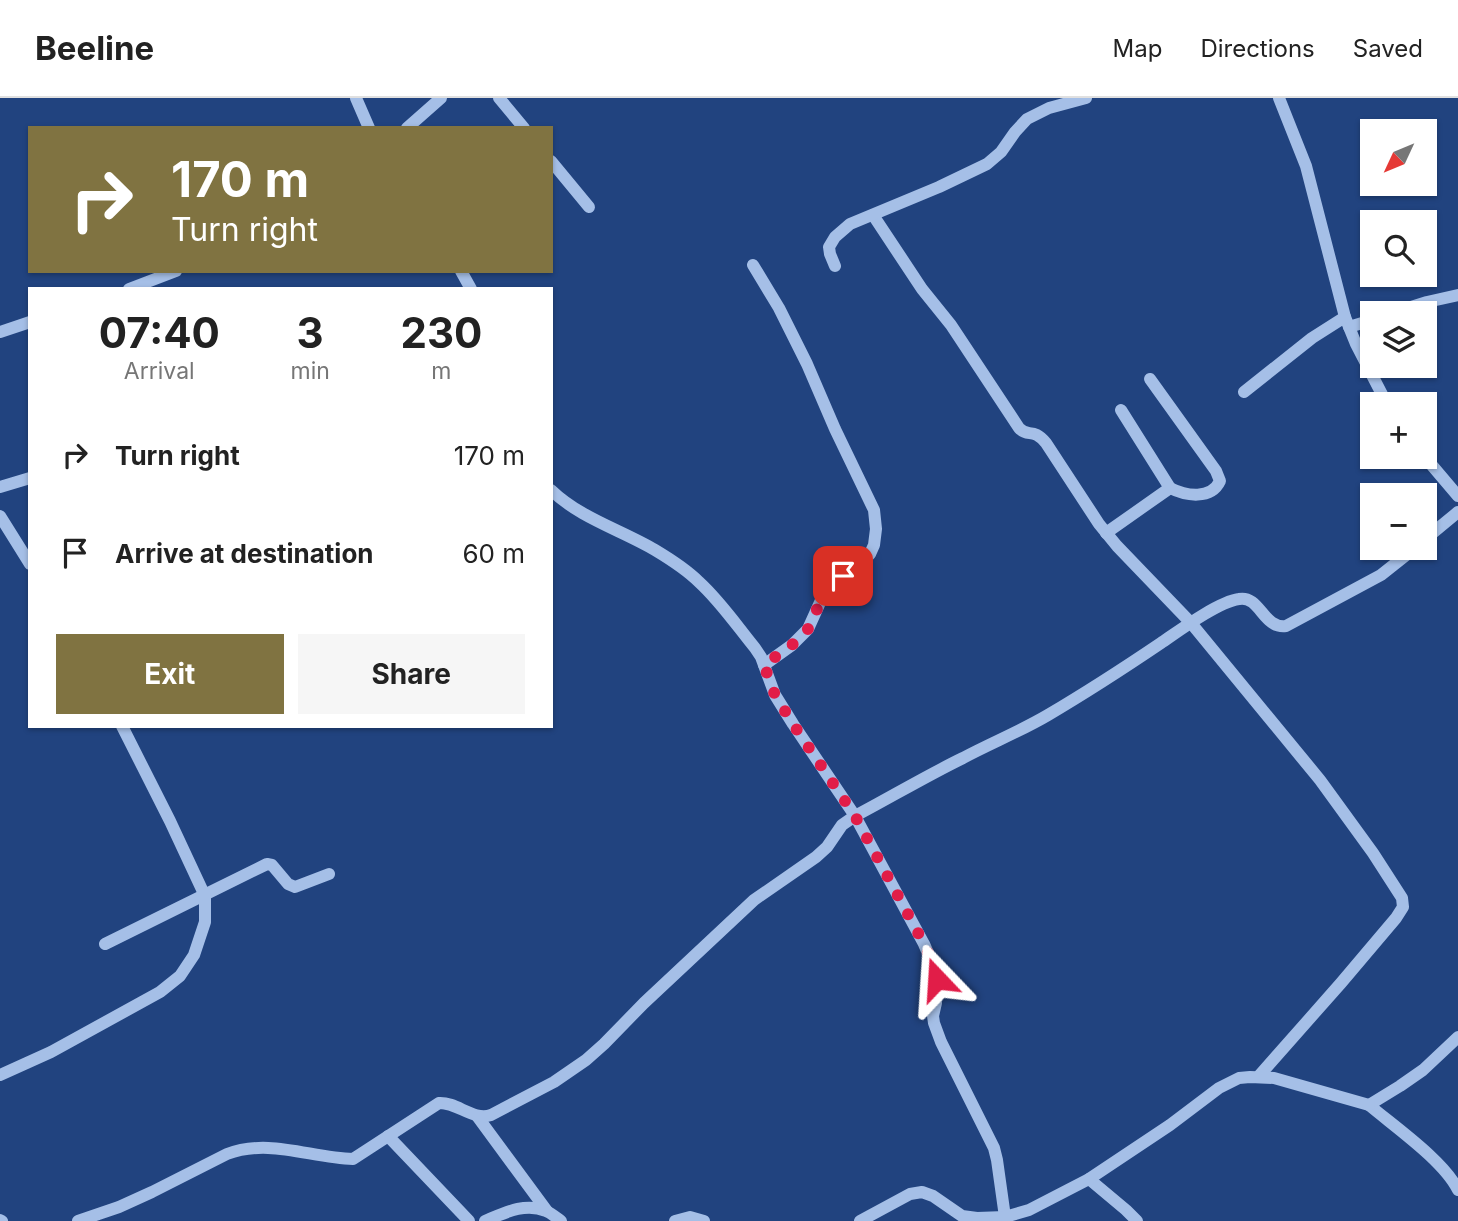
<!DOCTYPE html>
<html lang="en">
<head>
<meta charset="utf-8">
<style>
	:root { --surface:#fff; --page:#f6f6f6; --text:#222; --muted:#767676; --line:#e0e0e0; --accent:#807341 }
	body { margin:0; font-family:Inter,sans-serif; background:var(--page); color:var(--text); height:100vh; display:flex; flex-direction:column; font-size:26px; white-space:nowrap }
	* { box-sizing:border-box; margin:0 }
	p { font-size:23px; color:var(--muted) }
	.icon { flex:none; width:38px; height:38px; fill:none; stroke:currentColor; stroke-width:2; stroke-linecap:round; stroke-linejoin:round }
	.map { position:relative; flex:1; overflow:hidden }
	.sheet { position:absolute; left:28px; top:189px; width:525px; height:441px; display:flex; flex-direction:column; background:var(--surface); border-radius:0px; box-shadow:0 2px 5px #0004 }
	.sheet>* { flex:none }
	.banner { position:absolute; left:28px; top:28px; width:525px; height:147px; border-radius:0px; box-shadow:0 2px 5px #0004; background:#807341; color:#fff; overflow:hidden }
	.needle { width:46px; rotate:226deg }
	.controls { position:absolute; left:1360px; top:21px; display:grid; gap:14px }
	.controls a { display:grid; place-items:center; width:77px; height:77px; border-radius:0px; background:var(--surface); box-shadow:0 2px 5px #0004; font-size:35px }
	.pin { position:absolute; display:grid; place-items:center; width:60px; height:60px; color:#fff; margin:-30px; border-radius:14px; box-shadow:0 4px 10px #0006 }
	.me { position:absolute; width:77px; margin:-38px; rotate:340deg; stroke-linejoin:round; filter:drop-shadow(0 0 5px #0008) }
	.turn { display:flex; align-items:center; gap:24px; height:147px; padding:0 28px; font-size:32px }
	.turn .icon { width:91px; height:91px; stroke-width:2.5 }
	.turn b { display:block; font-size:49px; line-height:60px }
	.eta { display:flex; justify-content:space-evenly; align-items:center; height:119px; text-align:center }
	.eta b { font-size:42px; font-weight:700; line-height:49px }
	.cta { display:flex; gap:14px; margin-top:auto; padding:14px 28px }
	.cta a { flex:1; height:80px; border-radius:0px; background:var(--accent); color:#fff; font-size:28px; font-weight:700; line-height:80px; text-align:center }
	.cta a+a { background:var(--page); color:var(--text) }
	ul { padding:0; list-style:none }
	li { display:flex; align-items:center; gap:21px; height:98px; padding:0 28px }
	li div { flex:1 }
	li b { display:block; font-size:26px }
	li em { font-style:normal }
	header { display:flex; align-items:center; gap:42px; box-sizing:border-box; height:98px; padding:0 35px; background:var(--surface); border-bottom:2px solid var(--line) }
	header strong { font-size:33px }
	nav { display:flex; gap:38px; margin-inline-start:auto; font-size:24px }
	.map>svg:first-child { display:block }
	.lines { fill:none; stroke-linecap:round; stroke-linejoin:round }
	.minor { stroke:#a5bfe7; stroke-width:12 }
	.route { stroke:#e11d48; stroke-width:12; stroke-dasharray:0 21.6 }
</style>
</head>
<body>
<header>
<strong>Beeline</strong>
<nav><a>Map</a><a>Directions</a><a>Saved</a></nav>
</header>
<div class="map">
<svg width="1458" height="1123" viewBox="0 0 1458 1123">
	<rect width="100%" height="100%" fill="#21437f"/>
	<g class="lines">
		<!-- minor -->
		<g class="minor">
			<path d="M356 0 369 30"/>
			<path d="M499 0 524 30"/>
			<path d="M1279 0 1306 68 1345 219 1356 246 1387 306"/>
			<path d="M407 30 441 0"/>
			<path d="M551 63 589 109"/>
			<path d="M873 117 922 191 951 227 1019 330C1028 340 1033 329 1046 345L1099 426 1117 448 1191 525 1320 682 1373 755 1402 800 1403 809 1396 820 1341 885 1258 979"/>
			<path d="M753 167 779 210 807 266 835 331 874 412 876 431 874 447 870 456 860 467 843 478 828 491 822 500 808 531 792 547 764 567"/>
			<path d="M835 168 830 156 829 149 835 139 850 126 939 89 987 66 1001 54 1015 34 1027 21 1049 10 1086 0"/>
			<path d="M461 173 471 191"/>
			<path d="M129 191 176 173"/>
			<path d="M1392 215 1427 204 1458 197"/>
			<path d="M1349 229 1372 222"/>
			<path d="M0 234 30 224"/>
			<path d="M1150 281 1216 373 1220 383C1211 402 1186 398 1170 390"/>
			<path d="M1244 294 1312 240 1345 219"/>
			<path d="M1424 358 1458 398"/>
			<path d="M0 389 30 380"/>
			<path d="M551 392C580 420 621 432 655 452 670 461 686 471 699 484 720 503 737 528 755 550L761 559 775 597 793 626 855 718 924 846 934 869 937 881 936 905 933 918 934 925 941 944 994 1050 997 1062 1005 1119"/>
			<path d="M0 418 30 466"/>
			<path d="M1106 435 1170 390 1121 312"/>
			<path d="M1424 442 1458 414"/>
			<path d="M105 846 267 766 272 767 288 786 295 789 329 776"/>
			<path d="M1458 939 1423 972 1400 988 1369 1007C1395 1029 1444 1063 1458 1092"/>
			<path d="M0 977 51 954 160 894 180 878 194 857 205 824V798L170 723 122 628"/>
			<path d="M477 1018 547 1113"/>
			<path d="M388 1038 469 1123"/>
			<path d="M1089 1081 1126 1112 1137 1123"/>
			<path d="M0 1122 2 1123"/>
			<path d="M78 1123 119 1109 152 1094 227 1056C269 1040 311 1060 353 1061L439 1005C457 1004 473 1023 491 1017L554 984 586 962 604 946 644 905 754 802 816 759 827 749 842 727 855 718C891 699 926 678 963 660 991 645 1021 633 1048 617 1087 594 1124 570 1161 545 1180 532 1218 504 1239 501 1260 497 1263 531 1286 528L1381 477 1415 450"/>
			<path d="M485 1123C504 1115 525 1104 546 1113 551 1115 557 1120 561 1123"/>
			<path d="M675 1123 690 1119 704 1123"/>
			<path d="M860 1123 910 1096 922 1094 933 1098 962 1118 977 1120 1005 1119 1029 1112 1089 1081 1170 1027 1219 990 1239 980 1250 979 1274 980 1369 1007"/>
		</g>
	</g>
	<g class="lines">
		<!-- route -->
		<path class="route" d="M843 478 828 491 822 500 808 531 792 547 764 567 775 597 793 626 855 718 924 846 934 869 937 881"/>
	</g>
</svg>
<div class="controls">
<a><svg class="needle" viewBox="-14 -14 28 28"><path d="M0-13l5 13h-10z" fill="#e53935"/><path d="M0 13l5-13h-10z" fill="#767676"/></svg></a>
<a><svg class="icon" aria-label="search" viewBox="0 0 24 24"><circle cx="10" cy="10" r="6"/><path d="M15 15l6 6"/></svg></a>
<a><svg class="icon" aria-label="layers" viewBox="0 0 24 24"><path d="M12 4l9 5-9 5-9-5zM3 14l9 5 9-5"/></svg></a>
<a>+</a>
<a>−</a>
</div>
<div class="pin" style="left:843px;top:478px;background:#d93025"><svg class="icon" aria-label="arrive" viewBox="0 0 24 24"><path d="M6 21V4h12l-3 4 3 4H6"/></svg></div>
<svg class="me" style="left:937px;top:881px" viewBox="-20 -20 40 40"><path d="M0-17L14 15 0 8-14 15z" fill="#e11d48" stroke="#fff" stroke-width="4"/></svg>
<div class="banner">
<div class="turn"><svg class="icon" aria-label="right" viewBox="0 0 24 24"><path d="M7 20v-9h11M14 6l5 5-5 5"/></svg><div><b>170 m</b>Turn right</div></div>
</div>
<section class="sheet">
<div class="eta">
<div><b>07:40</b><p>Arrival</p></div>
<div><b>3</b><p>min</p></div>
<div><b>230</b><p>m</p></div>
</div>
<ul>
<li><svg class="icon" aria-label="right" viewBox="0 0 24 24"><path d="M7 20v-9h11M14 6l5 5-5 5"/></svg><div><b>Turn right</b></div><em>170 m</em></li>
<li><svg class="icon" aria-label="arrive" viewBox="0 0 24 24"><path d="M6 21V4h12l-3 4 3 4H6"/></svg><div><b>Arrive at destination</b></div><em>60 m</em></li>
</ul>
<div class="cta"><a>Exit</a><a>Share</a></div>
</section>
</div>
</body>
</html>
